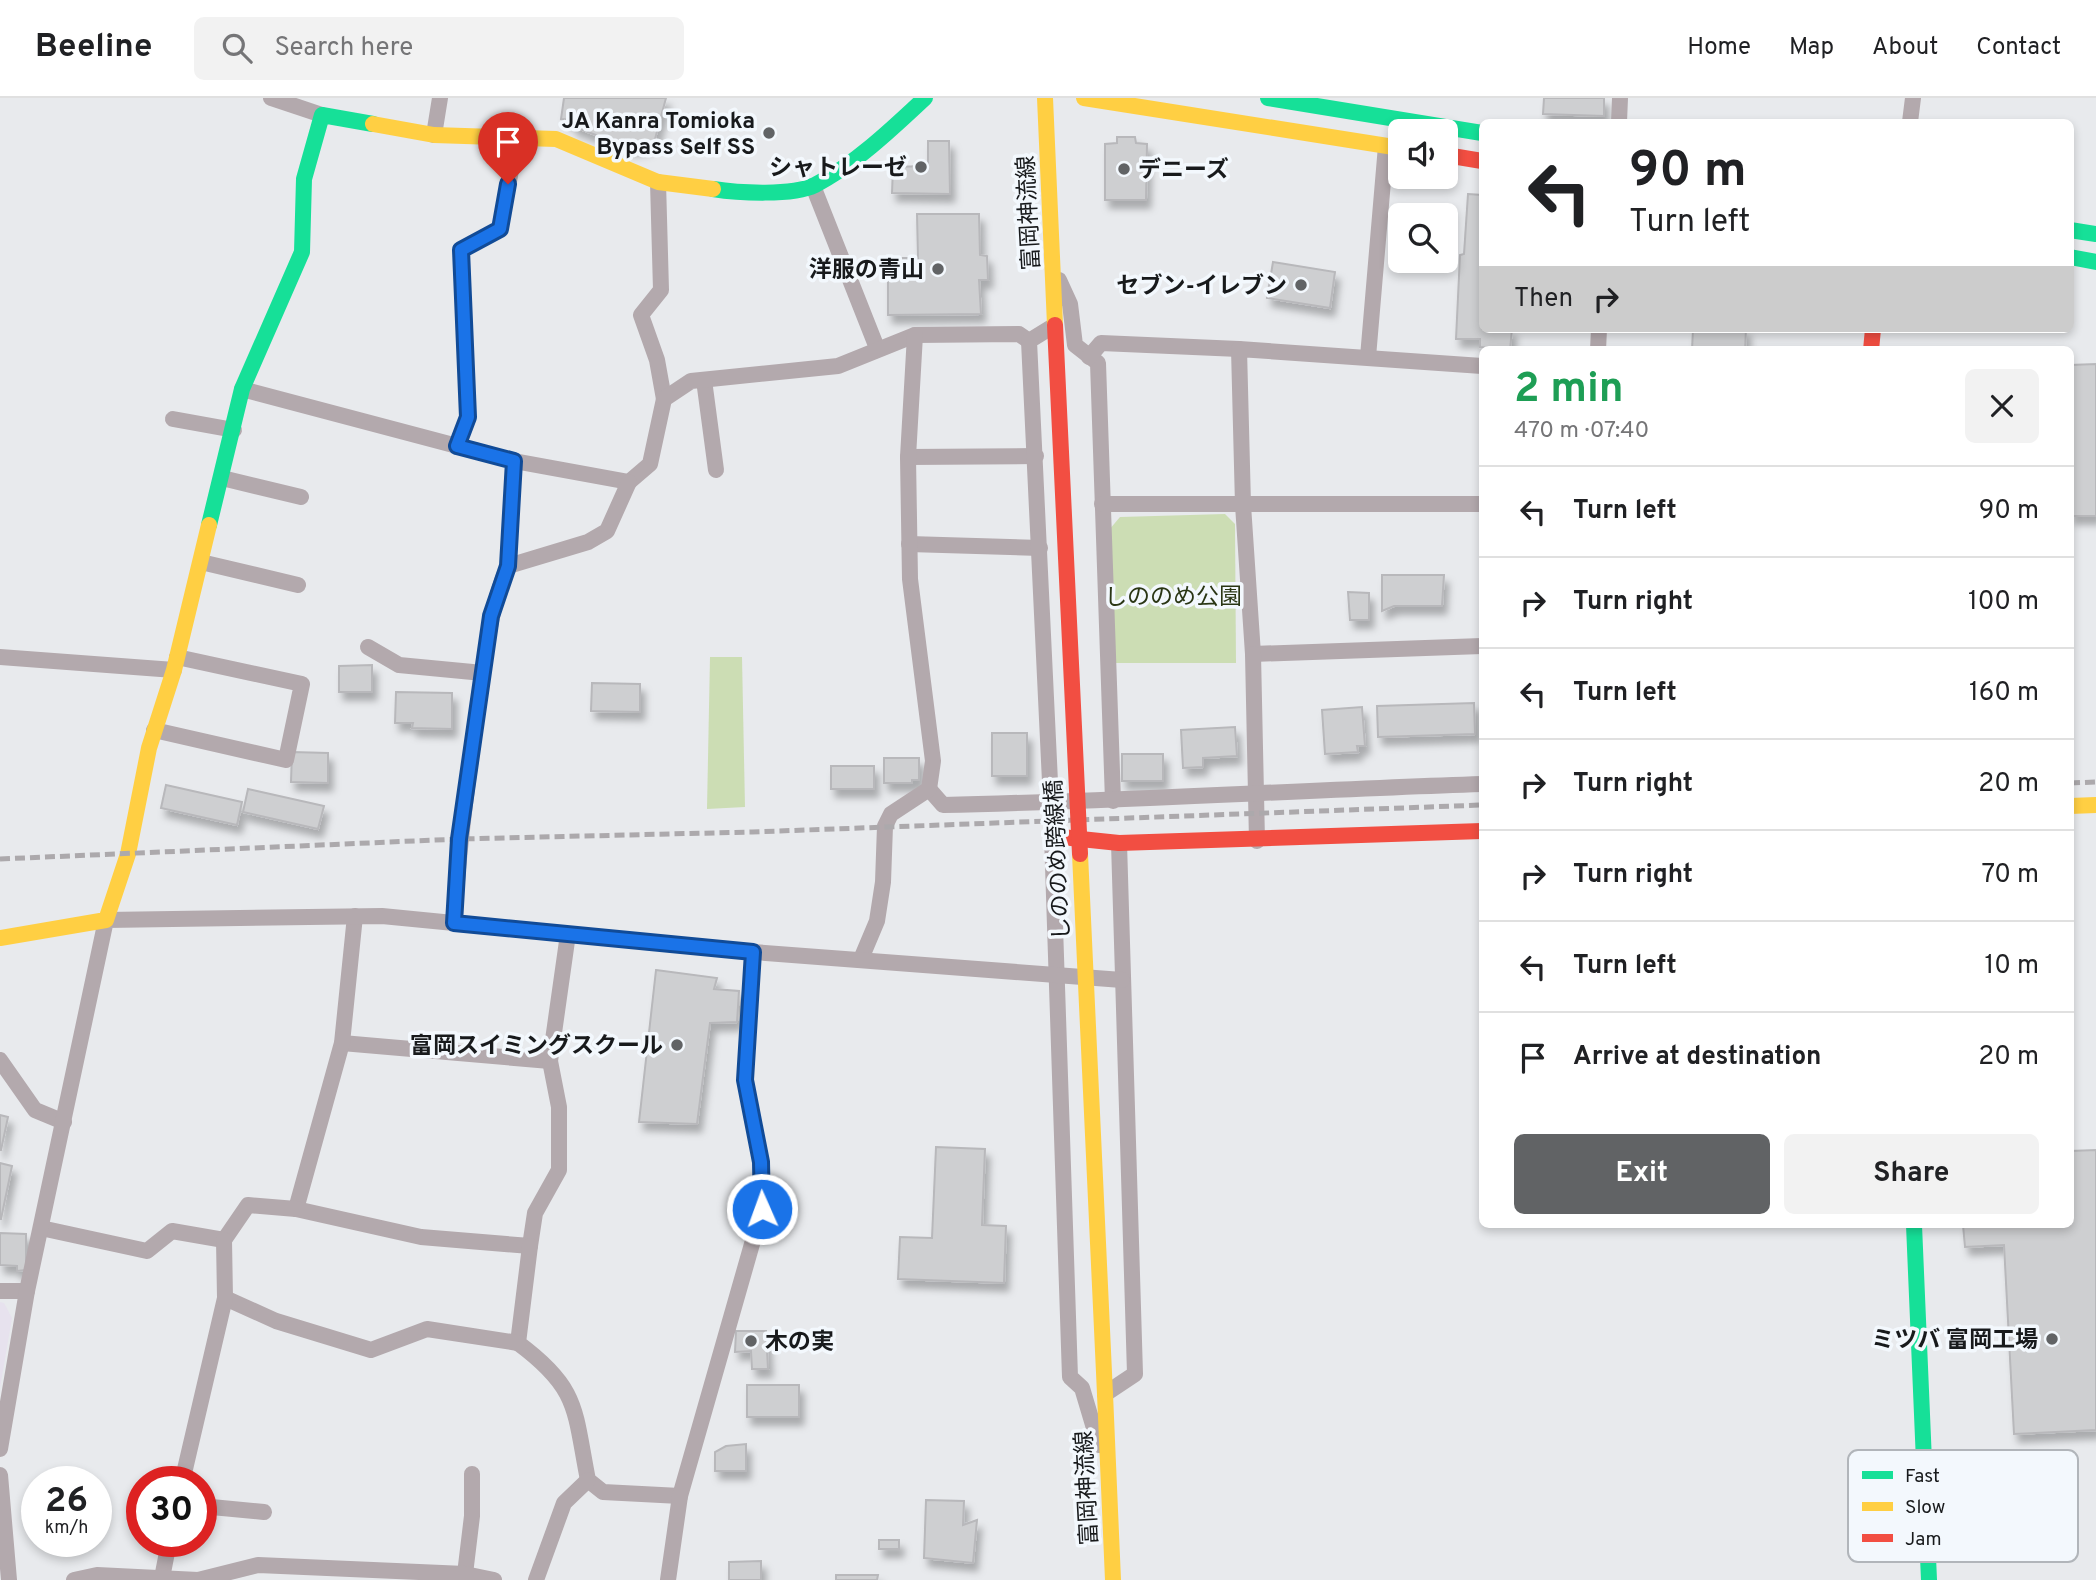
<!DOCTYPE html>
<html lang="en">
<head>
<meta charset="utf-8">
<style>
	:root { --surface:#fff; --page:#f2f2f2; --text:#202124; --muted:#757577; --line:#e0e0e0; --accent:#616365 }
	body { margin:0; font-family:Overpass,"Noto Sans JP",sans-serif; background:var(--page); color:var(--text); height:100vh; display:flex; flex-direction:column; font-size:26px; white-space:nowrap }
	* { box-sizing:border-box; margin:0 }
	p { font-size:23px; color:var(--muted) }
	.icon { flex:none; width:38px; height:38px; fill:none; stroke:currentColor; stroke-width:2; stroke-linecap:round; stroke-linejoin:round }
	.map { position:relative; flex:1; overflow:hidden }
	.sheet { position:absolute; left:1479px; top:248px; width:595px; height:882px; display:flex; flex-direction:column; background:var(--surface); border-radius:10px; box-shadow:0 4px 10px #0003 }
	.sheet>* { flex:none }
	.guide { position:absolute; left:1479px; top:21px; width:595px; height:214px; border-radius:10px; box-shadow:0 4px 10px #0003; background:#fff; color:var(--text); overflow:hidden }
	.controls { position:absolute; left:1388px; top:21px; display:grid; gap:14px }
	.controls a { display:grid; place-items:center; width:70px; height:70px; border-radius:10px; background:var(--surface); box-shadow:0 4px 10px #0003; font-size:35px }
	.speed { position:absolute; left:21px; top:1368px; display:flex; gap:14px; font-size:35px; font-weight:700; text-align:center }
	.speed>* { display:grid; place-content:center; width:91px; height:91px; border-radius:50%; background:var(--surface); box-shadow:0 4px 10px #0003; line-height:1 }
	.speed small { font-size:18px; font-weight:400 }
	.speed .limit { border:10px solid #d22; background:#fff; color:#111 }
	.pin { position:absolute; display:grid; place-items:center; width:60px; height:60px; color:#fff; margin:-72px -30px; border-radius:50% 50% 50% 0; rotate:-45deg; box-shadow:0 0 7px #0007 }
	.pin .icon { rotate:45deg }
	.me { position:absolute; width:77px; margin:-38px; rotate:358deg; stroke-linejoin:round; filter:drop-shadow(0 0 5px #0008) }
	.turn { display:flex; align-items:center; gap:24px; height:147px; padding:0 35px; font-size:32px }
	.turn .icon { width:91px; height:91px; stroke-width:2.5 }
	.turn b { display:block; font-size:49px; line-height:60px }
	.then { display:flex; align-items:center; height:66px; padding:0 35px; background:#0003; gap:14px; font-size:26px }
	.round { display:grid; place-items:center; flex:none; width:74px; height:74px; border-radius:10px; background:var(--page) }
	.headline { display:flex; align-items:center; justify-content:space-between; height:119px; padding:0 35px }
	h1 { font-size:42px; font-weight:700; line-height:52px; color:#1e9e55 }
	.button { display:flex; gap:14px; margin-top:auto; padding:14px 35px }
	.button a { flex:1; height:80px; border-radius:10px; background:var(--accent); color:#fff; font-size:28px; font-weight:700; line-height:80px; text-align:center }
	.button a+a { background:var(--page); color:var(--text) }
	ul { padding:0; list-style:none }
	li { display:flex; align-items:center; gap:21px; height:91px; padding:0 35px; border-top:2px solid var(--line) }
	li div { flex:1 }
	li b { display:block; font-size:26px }
	li em { font-style:normal }
	header { display:flex; align-items:center; gap:42px; box-sizing:border-box; height:98px; padding:0 35px; background:var(--surface); border-bottom:2px solid var(--line) }
	header strong { font-size:33px }
	nav { display:flex; gap:38px; margin-inline-start:auto; font-size:24px }
	.search { width:490px; height:63px; background:var(--page); display:flex; align-items:center; gap:18px; box-sizing:border-box; padding:0 24px; border-radius:10px; color:var(--muted); font-size:26px }
	.map>svg:first-child { display:block }
	.education { fill:#e7e2ee }
	.green { fill:#ccddb4 }
	.building { fill:#cecfd1; stroke:#b8b8bb; stroke-width:2; filter:url(#shadow) }
	.lines { fill:none; stroke-linecap:round; stroke-linejoin:round }
	.street { stroke:#b3a9ad; stroke-width:16 }
	.fast { stroke:#16e098; stroke-width:16 }
	.slow { stroke:#ffcf43; stroke-width:16 }
	.jam { stroke:#f24e42; stroke-width:16 }
	.rail { stroke:#aca9ac; stroke-width:5; stroke-dasharray:10 5; stroke-linecap:butt }
	.slow-bridge { stroke:#ffcf43; stroke-width:16 }
	.jam-bridge { stroke:#f24e42; stroke-width:16 }
	.route-casing { stroke:#114b97; stroke-width:18 }
	.route { stroke:#1a73e8; stroke-width:12 }
	.poi-dot { fill:#616365; stroke:#f3f8fd; stroke-width:2.5 }
	.labels { text-anchor:middle; stroke-width:7; stroke-linejoin:round; paint-order:stroke }
	.poi-label { font-size:23px; font-weight:bold; fill:#181a1c; stroke:#f3f8fd; text-anchor:end }
	.street-label { font-size:23px; fill:#181a1c; stroke:#f3f8fd }
	.park-label { font-size:23px; fill:#2a3614; stroke:#f3f8fd }
	.key { fill:#f3f8fd; stroke:#b1b5ba; stroke-width:2 }
	.key-label { font-size:19px; fill:#181a1c }
</style>
</head>
<body>
<header>
<strong>Beeline</strong>
<div class="search"><svg class="icon" aria-label="search" viewBox="0 0 24 24"><circle cx="10" cy="10" r="6"/><path d="M15 15l6 6"/></svg>Search here</div>
<nav><a>Home</a><a>Map</a><a>About</a><a>Contact</a></nav>
</header>
<div class="map">
<svg width="2096" height="1482" viewBox="0 0 2096 1482">
	<defs>
		<filter id="shadow"><feDropShadow dx="4.5" dy="8" stdDeviation="3.5" flood-color="#0004"/></filter>
	</defs>
	<rect width="100%" height="100%" fill="#e8eaed"/>
	<!-- education -->
	<path class="education" d="M0 1204 4 1205 12 1220 0 1290Z"/>
	<!-- green -->
	<g class="green">
		<path d="M1225 416 1235 426 1236 565H1113L1109 432 1120 419Z"/>
		<path d="M710 559H742L745 709 707 711Z"/>
	</g>
	<!-- building -->
	<g class="building">
		<path d="M564 0H666L655 41 645 48 630 50 572 28V22L561 21Z"/>
		<path d="M1544 0H1604V18L1543 16Z"/>
		<path d="M1117 39H1135L1136 45 1147 46 1146 102H1105V46L1117 45Z"/>
		<path d="M928 43H949L950 96 892 95 893 69 928 68Z"/>
		<path d="M1468 96 1482 97V231H1512L1510 252 1480 249V241H1456L1460 157 1464 156Z"/>
		<path d="M917 116H979L980 157 987 158 988 182H979L981 216 888 217V160H918Z"/>
		<path d="M1273 164 1335 174 1330 210 1267 200Z"/>
		<path d="M1693 231H1746L1745 252H1692Z"/>
		<path d="M2096 266V418H2070V267Z"/>
		<path d="M1382 477H1444L1442 508H1394L1382 513Z"/>
		<path d="M1348 494 1369 495V522H1350Z"/>
		<path d="M372 567V594H339V568Z"/>
		<path d="M592 585 640 586V614L591 613Z"/>
		<path d="M396 594 452 595V631L412 630 413 625H395Z"/>
		<path d="M1474 605 1475 636 1378 639 1377 608Z"/>
		<path d="M1362 609 1365 648H1357L1358 654 1325 656 1322 612Z"/>
		<path d="M1235 629 1237 658 1203 660V669L1183 670 1181 632Z"/>
		<rect x="992" y="635" width="35" height="43"/>
		<path d="M292 654 328 655V685L291 684Z"/>
		<rect x="1122" y="656" width="41" height="27"/>
		<path d="M884 660H919V682H912V685H884Z"/>
		<rect x="831" y="668" width="43" height="23"/>
		<path d="M166 687 242 704 237 727 161 710Z"/>
		<path d="M248 691 324 708 318 731 243 714Z"/>
		<path d="M656 872 717 880 714 891 739 893 737 924 710 925 697 1026 639 1024Z"/>
		<path d="M0 1017 8 1019 1 1052H0Z"/>
		<path d="M936 1049 985 1051 982 1127 1006 1128 1004 1185 898 1181 900 1139 932 1140Z"/>
		<path d="M2096 1052V1332L2014 1336 2004 1147 1965 1149 1963 1127H2070V1053Z"/>
		<path d="M0 1065 12 1068 1 1121H0Z"/>
		<path d="M0 1135 26 1136V1172L17 1173V1168L0 1167Z"/>
		<path d="M736 1233H766L768 1271H752L751 1253 735 1254Z"/>
		<rect x="747" y="1287" width="52" height="32"/>
		<path d="M746 1346V1373H715V1354L726 1348Z"/>
		<path d="M926 1402 964 1403 963 1427 977 1422 973 1465 924 1460Z"/>
		<rect x="879" y="1442" width="20" height="9"/>
		<path d="M761 1463V1482H729V1464Z"/>
		<path d="M836 1477H878L877 1482H836Z"/>
	</g>
	<g class="lines">
		<!-- street -->
		<g class="street">
			<path d="M271 0 322 17"/>
			<path d="M1619 24 1620 0"/>
			<path d="M1910 24 1913 0"/>
			<path d="M434 37 440 0"/>
			<path d="M658 84 661 192 641 217 657 262 664 301"/>
			<path d="M813 88 877 250"/>
			<path d="M1059 182 1070 206 1075 247 1098 265 1113 703"/>
			<path d="M1598 252 1599 231"/>
			<path d="M1089 259 1101 245 1239 251"/>
			<path d="M1368 259 1386 48"/>
			<path d="M1482 268 1239 251 1243 407 1253 556 1482 548"/>
			<path d="M704 282 716 372"/>
			<path d="M242 291 514 363 629 384 650 366 664 301 691 283 838 268 915 237 1019 236 1029 243"/>
			<path d="M173 321 234 332"/>
			<path d="M457 348 468 319 461 152 500 131 517 40"/>
			<path d="M908 359 1036 358"/>
			<path d="M222 380 301 399"/>
			<path d="M1102 406H1482"/>
			<path d="M909 446 1040 450"/>
			<path d="M201 464 298 487"/>
			<path d="M508 468 514 363"/>
			<path d="M368 549 399 567 483 575"/>
			<path d="M1253 556 1257 743"/>
			<path d="M0 559 174 572"/>
			<path d="M154 632 286 662 302 586 177 559"/>
			<path d="M929 691 943 707C1123 703 1303 692 1482 686"/>
			<path d="M1051 705 1029 243 1055 227"/>
			<path d="M1052 738 1070 1279 1082 1290 1099 1347"/>
			<path d="M454 825C458 750 468 677 479 603 486 557 489 510 508 468L588 444 607 433 629 384"/>
			<path d="M861 861 877 823 883 784 885 728 891 716 929 691 933 663 910 481 908 359 915 237"/>
			<path d="M342 945 550 963"/>
			<path d="M0 962 35 1012 64 1024"/>
			<path d="M296 1111 342 945 355 818"/>
			<path d="M41 1130 147 1153 172 1133 224 1142 248 1107 296 1111 421 1139 530 1148 535 1115 559 1072V1009L550 963 568 836"/>
			<path d="M530 1148 518 1245C580 1291 574 1312 588 1382L603 1394 680 1398"/>
			<path d="M0 1193H27"/>
			<path d="M225 1200 276 1223 371 1252 427 1231 518 1245"/>
			<path d="M1105 1296 1135 1276 1119 745"/>
			<path d="M0 1351 27 1193 106 822 382 818 753 854 1122 882"/>
			<path d="M0 1377 9 1482"/>
			<path d="M182 1384 225 1200 224 1142"/>
			<path d="M201 1408 264 1414"/>
			<path d="M465 1476 472 1418V1376"/>
			<path d="M162 1480 169 1444"/>
			<path d="M74 1482 97 1477 198 1482 258 1467 465 1476 494 1482"/>
			<path d="M536 1482 564 1405 588 1382"/>
			<path d="M668 1482 680 1398 762 1111 761 1064 745 982 753 854"/>
		</g>
		<!-- fast -->
		<g class="fast">
			<path d="M1268 0 1482 35"/>
			<path d="M713 91C738 95 793 98 815 87 854 67 893 30 925 0"/>
			<path d="M2070 132 2096 136"/>
			<path d="M2070 159 2096 164"/>
			<path d="M209 427 242 291 302 154 304 81 322 17 373 26"/>
			<path d="M1914 1127 1929 1482"/>
		</g>
		<!-- slow -->
		<g class="slow">
			<path d="M1045 0 1055 227"/>
			<path d="M1084 0 1400 50"/>
			<path d="M373 26 434 37 556 41 658 84 713 91"/>
			<path d="M2070 708 2096 707"/>
			<path d="M0 840 106 822 128 756 149 650 174 572 209 427"/>
			<path d="M1105 1296 1113 1482"/>
		</g>
		<!-- jam -->
		<g class="jam">
			<path d="M1446 57 1482 63"/>
			<path d="M1871 252 1873 231"/>
			<path d="M1052 738 1119 745 1482 733"/>
		</g>
		<!-- rail -->
		<g class="rail">
			<path d="M2070 685 2096 684"/>
			<path d="M0 761 459 741 752 734 1482 707"/>
		</g>
		<!-- slow-bridge -->
		<path class="slow-bridge" d="M1080 756 1105 1296"/>
		<!-- jam-bridge -->
		<path class="jam-bridge" d="M1055 227 1080 756"/>
	</g>
	<g class="lines">
		<defs>
			<path id="route" d="M508 86 500 131 461 152 468 319 457 348 514 363 508 468 491 518 459 741 454 825 753 854 745 982 761 1064 762 1111"/>
		</defs>
		<!-- route casing -->
		<use href="#route" class="route-casing"/>
		<!-- route -->
		<use href="#route" class="route"/>
	</g>
	<!-- markers -->
	<g class="poi-dot">
		<circle cx="769" cy="35" r="7"/>
		<circle cx="921" cy="69" r="7"/>
		<circle cx="1124" cy="71" r="7"/>
		<circle cx="938" cy="171" r="7"/>
		<circle cx="1301" cy="187" r="7"/>
		<circle cx="677" cy="947" r="7"/>
		<circle cx="2052" cy="1241" r="7"/>
		<circle cx="751" cy="1243" r="7"/>
	</g>
	<g class="labels">
		<!-- poi labels -->
		<g class="poi-label">
			<text x="755" y="30">JA Kanra Tomioka<tspan x="755" dy="26">Bypass Self SS</tspan></text>
			<text x="907" y="77">シャトレーゼ</text>
			<text x="1138" y="79" text-anchor="start">デニーズ</text>
			<text x="924" y="179">洋服の青山</text>
			<text x="1287" y="195">セブン-イレブン</text>
			<text x="663" y="955">富岡スイミングスクール</text>
			<text x="2038" y="1249">ミツバ 富岡工場</text>
			<text x="765" y="1251" text-anchor="start">木の実</text>
		</g>
		<!-- street labels -->
		<g class="street-label">
			<text transform="translate(1028 115) rotate(-93)" y="8">富岡神流線</text>
			<text transform="translate(1057 762) rotate(-93)" y="8">しののめ跨線橋</text>
			<text transform="translate(1086 1390) rotate(-93)" y="8">富岡神流線</text>
		</g>
		<!-- park labels -->
		<g class="park-label">
			<text x="1173" y="506">しののめ公園</text>
		</g>
	</g>
	<!-- legend -->
	<rect x="1848" y="1352" width="230" height="112" rx="10" class="key"/>
	<rect x="1862" y="1373" width="31" height="8" fill="#16e098"/>
	<rect x="1862" y="1404" width="31" height="9" fill="#ffcf43"/>
	<rect x="1862" y="1436" width="31" height="8" fill="#f24e42"/>
	<g class="key-label">
		<text x="1905" y="1384">Fast</text>
		<text x="1905" y="1415">Slow</text>
		<text x="1905" y="1447">Jam</text>
	</g>
</svg>
<div class="controls">
<a><svg class="icon" aria-label="sound" viewBox="0 0 24 24"><path d="M4 9h4l5-4v14l-5-4H4zM17 9q2 3 0 6"/></svg></a>
<a><svg class="icon" aria-label="search" viewBox="0 0 24 24"><circle cx="10" cy="10" r="6"/><path d="M15 15l6 6"/></svg></a>
</div>
<div class="speed"><div>26<small>km/h</small></div><div class="limit">30</div></div>
<div class="pin" style="left:508px;top:86px;background:#d93025"><svg class="icon" aria-label="arrive" viewBox="0 0 24 24"><path d="M6 21V4h12l-3 4 3 4H6"/></svg></div>
<svg class="me" style="left:762px;top:1111px" viewBox="-20 -20 40 40"><circle r="17" fill="#1a73e8" stroke="#fff" stroke-width="3"/><path d="M0-11L8 9 0 5-8 9z" fill="#fff"/></svg>
<div class="guide">
<div class="turn"><svg class="icon" aria-label="left" viewBox="0 0 24 24"><path d="M17 20v-9H6M10 6l-5 5 5 5"/></svg><div><b>90 m</b>Turn left</div></div>
<div class="then">Then<svg class="icon" aria-label="right" viewBox="0 0 24 24"><path d="M7 20v-9h11M14 6l5 5-5 5"/></svg></div>
</div>
<section class="sheet">
<div class="headline"><div><h1>2 min</h1><p>470 m · 07:40</p></div><a class="round"><svg class="icon" aria-label="close" viewBox="0 0 24 24"><path d="M6 6l12 12M18 6L6 18"/></svg></a></div>
<ul>
<li><svg class="icon" aria-label="left" viewBox="0 0 24 24"><path d="M17 20v-9H6M10 6l-5 5 5 5"/></svg><div><b>Turn left</b></div><em>90 m</em></li>
<li><svg class="icon" aria-label="right" viewBox="0 0 24 24"><path d="M7 20v-9h11M14 6l5 5-5 5"/></svg><div><b>Turn right</b></div><em>100 m</em></li>
<li><svg class="icon" aria-label="left" viewBox="0 0 24 24"><path d="M17 20v-9H6M10 6l-5 5 5 5"/></svg><div><b>Turn left</b></div><em>160 m</em></li>
<li><svg class="icon" aria-label="right" viewBox="0 0 24 24"><path d="M7 20v-9h11M14 6l5 5-5 5"/></svg><div><b>Turn right</b></div><em>20 m</em></li>
<li><svg class="icon" aria-label="right" viewBox="0 0 24 24"><path d="M7 20v-9h11M14 6l5 5-5 5"/></svg><div><b>Turn right</b></div><em>70 m</em></li>
<li><svg class="icon" aria-label="left" viewBox="0 0 24 24"><path d="M17 20v-9H6M10 6l-5 5 5 5"/></svg><div><b>Turn left</b></div><em>10 m</em></li>
<li><svg class="icon" aria-label="arrive" viewBox="0 0 24 24"><path d="M6 21V4h12l-3 4 3 4H6"/></svg><div><b>Arrive at destination</b></div><em>20 m</em></li>
</ul>
<div class="button"><a>Exit</a><a>Share</a></div>
</section>
</div>
</body>
</html>
